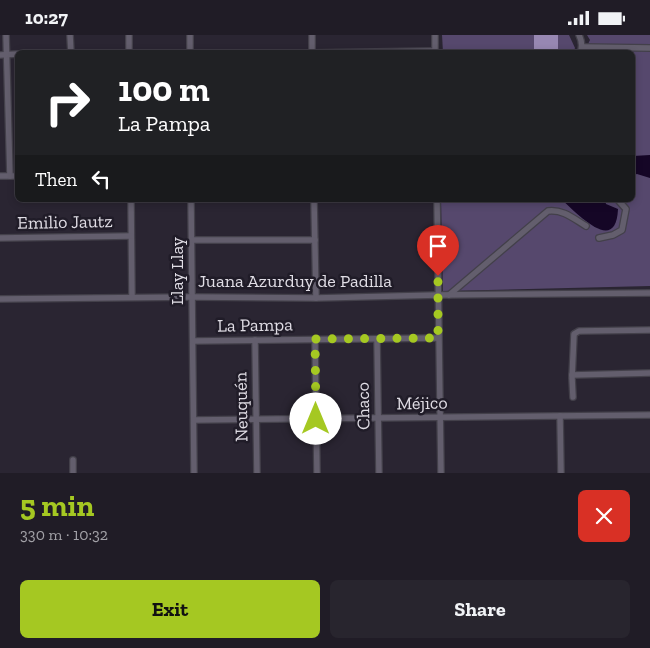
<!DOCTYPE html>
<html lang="en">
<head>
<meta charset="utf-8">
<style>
	:root { --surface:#201c26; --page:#28252e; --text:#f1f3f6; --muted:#a2a1a7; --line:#3d3a43; --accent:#a5c822 }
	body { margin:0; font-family:"Zilla Slab",serif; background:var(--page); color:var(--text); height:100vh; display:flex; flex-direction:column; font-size:19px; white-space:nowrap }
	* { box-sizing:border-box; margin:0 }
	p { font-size:16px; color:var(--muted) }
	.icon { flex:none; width:28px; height:28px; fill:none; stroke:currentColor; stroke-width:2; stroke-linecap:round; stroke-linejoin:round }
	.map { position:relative; height:438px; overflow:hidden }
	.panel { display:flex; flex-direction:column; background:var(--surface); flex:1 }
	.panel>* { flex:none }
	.hud { position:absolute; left:15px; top:15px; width:620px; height:152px; border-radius:8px; box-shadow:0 2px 8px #0003,0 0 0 1px var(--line); background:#202124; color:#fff; overflow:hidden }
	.pin { position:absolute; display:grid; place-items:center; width:42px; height:42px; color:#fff; margin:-51px -21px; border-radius:50% 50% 50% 0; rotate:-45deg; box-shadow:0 0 5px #0007 }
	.pin .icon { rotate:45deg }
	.me { position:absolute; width:55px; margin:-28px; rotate:0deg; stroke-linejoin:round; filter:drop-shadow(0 0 4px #0008) }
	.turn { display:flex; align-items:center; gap:18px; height:105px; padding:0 20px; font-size:22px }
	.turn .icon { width:65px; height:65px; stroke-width:2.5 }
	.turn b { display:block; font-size:35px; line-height:42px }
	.then { display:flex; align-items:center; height:48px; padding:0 20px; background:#0003; gap:10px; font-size:19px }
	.round { display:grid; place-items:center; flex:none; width:52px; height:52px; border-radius:8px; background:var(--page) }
	.head { display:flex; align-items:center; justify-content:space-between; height:85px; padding:0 20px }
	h1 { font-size:30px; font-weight:700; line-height:38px; color:var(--accent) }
	.action { display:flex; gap:10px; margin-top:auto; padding:10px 20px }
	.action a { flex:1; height:58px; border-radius:8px; background:var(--accent); color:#111; font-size:20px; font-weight:700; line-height:58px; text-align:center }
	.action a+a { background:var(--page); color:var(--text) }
	.status { display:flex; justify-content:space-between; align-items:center; height:35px; padding:0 25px; background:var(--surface); direction:ltr }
	.status svg { height:14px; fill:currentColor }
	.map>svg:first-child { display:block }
	.green { fill:#56486d }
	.water { fill:#150626 }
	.building { fill:#9787b2 }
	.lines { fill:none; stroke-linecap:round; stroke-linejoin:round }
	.minor-casing { stroke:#43404a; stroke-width:8 }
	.minor { stroke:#635e6d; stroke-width:5.5 }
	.route { stroke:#a5c822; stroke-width:9; stroke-dasharray:0 16.2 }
	.labels { text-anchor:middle; stroke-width:5; stroke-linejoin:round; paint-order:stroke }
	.street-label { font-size:18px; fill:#e0dde5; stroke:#201c28 }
</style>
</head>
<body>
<div class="status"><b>10:27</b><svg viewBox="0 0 49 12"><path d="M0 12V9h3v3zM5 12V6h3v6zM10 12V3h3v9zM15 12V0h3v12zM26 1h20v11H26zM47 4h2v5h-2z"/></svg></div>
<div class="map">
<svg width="650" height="438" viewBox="0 0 650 438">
	<rect width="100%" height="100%" fill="#2a2532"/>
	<!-- green -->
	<g class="green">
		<path d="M442 0H569L575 13 573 18 443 17Z"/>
		<path d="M587 0H650V251L443 256 441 165H632V18L584 17 590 5Z"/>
	</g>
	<!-- water -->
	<g class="water">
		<path d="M650 120V143L637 139 633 140V121Z"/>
		<path d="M562 165H605L606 169 618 174C616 221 577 178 562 165Z"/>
	</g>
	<!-- building -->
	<rect class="building" x="534" y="0" width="24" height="18"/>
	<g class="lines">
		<defs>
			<g id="minor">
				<path d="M6 0 10 141"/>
				<path d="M70 0 71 18"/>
				<path d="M129 0V18"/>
				<path d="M190 0V18"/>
				<path d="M312 0V18"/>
				<path d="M435 0V18"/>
				<path d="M579 0C582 6 583 11 580 18"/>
				<path d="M582 12 650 13"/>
				<path d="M314 18 435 16"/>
				<path d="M0 20 18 19"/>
				<path d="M0 141H18"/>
				<path d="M131 165 132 262"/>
				<path d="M191 165 194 438"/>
				<path d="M314 165 316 263"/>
				<path d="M437 165 441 438"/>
				<path d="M0 203 131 201"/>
				<path d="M599 203 613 200 622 195 626 174 618 165"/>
				<path d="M192 205H315"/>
				<path d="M449 260 548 176C563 174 574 184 586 191"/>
				<path d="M0 264 192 262 316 263 438 260 650 258"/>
				<path d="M377 304 379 438"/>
				<path d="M255 305 257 438"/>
				<path d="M315 305 317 438"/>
				<path d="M193 306 438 303"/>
				<path d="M572 340 650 338"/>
				<path d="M573 362 572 343 574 299 579 296 650 295"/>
				<path d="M560 381 561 438"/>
				<path d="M194 385 650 380"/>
				<path d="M73 425V438"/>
			</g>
		</defs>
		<!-- minor casing -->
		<use href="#minor" class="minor-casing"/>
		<!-- minor -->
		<use href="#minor" class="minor"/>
	</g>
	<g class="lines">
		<!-- route -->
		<path class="route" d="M316 384 315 304 438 303V241"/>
	</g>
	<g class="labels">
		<!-- street labels -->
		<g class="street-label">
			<text transform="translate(65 187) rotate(-1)" y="6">Emilio Jautz</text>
			<text transform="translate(177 236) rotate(-90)" y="6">Llay Llay</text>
			<text x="295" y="252">Juana Azurduy de Padilla</text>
			<text transform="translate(255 290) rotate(-1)" y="6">La Pampa</text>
			<text transform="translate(422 368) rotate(-1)" y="6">Méjico</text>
			<text transform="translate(363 371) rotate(-91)" y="6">Chaco</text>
			<text transform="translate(241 372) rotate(-91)" y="6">Neuquén</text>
		</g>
	</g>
</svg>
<div class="pin" style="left:438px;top:241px;background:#d93025"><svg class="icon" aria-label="arrive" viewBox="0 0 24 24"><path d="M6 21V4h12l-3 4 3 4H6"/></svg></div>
<svg class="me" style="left:316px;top:384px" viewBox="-20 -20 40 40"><circle r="19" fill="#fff"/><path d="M0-13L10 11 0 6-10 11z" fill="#a5c822"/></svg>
<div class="hud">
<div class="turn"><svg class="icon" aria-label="right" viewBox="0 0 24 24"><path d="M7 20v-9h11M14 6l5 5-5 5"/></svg><div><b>100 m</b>La Pampa</div></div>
<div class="then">Then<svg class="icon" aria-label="left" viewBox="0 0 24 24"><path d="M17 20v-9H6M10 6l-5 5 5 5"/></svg></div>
</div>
</div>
<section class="panel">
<div class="head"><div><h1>5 min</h1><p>330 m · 10:32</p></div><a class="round" style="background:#d93025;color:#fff"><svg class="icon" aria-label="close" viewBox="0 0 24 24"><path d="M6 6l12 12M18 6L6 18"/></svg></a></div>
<div class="action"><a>Exit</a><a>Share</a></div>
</section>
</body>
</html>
